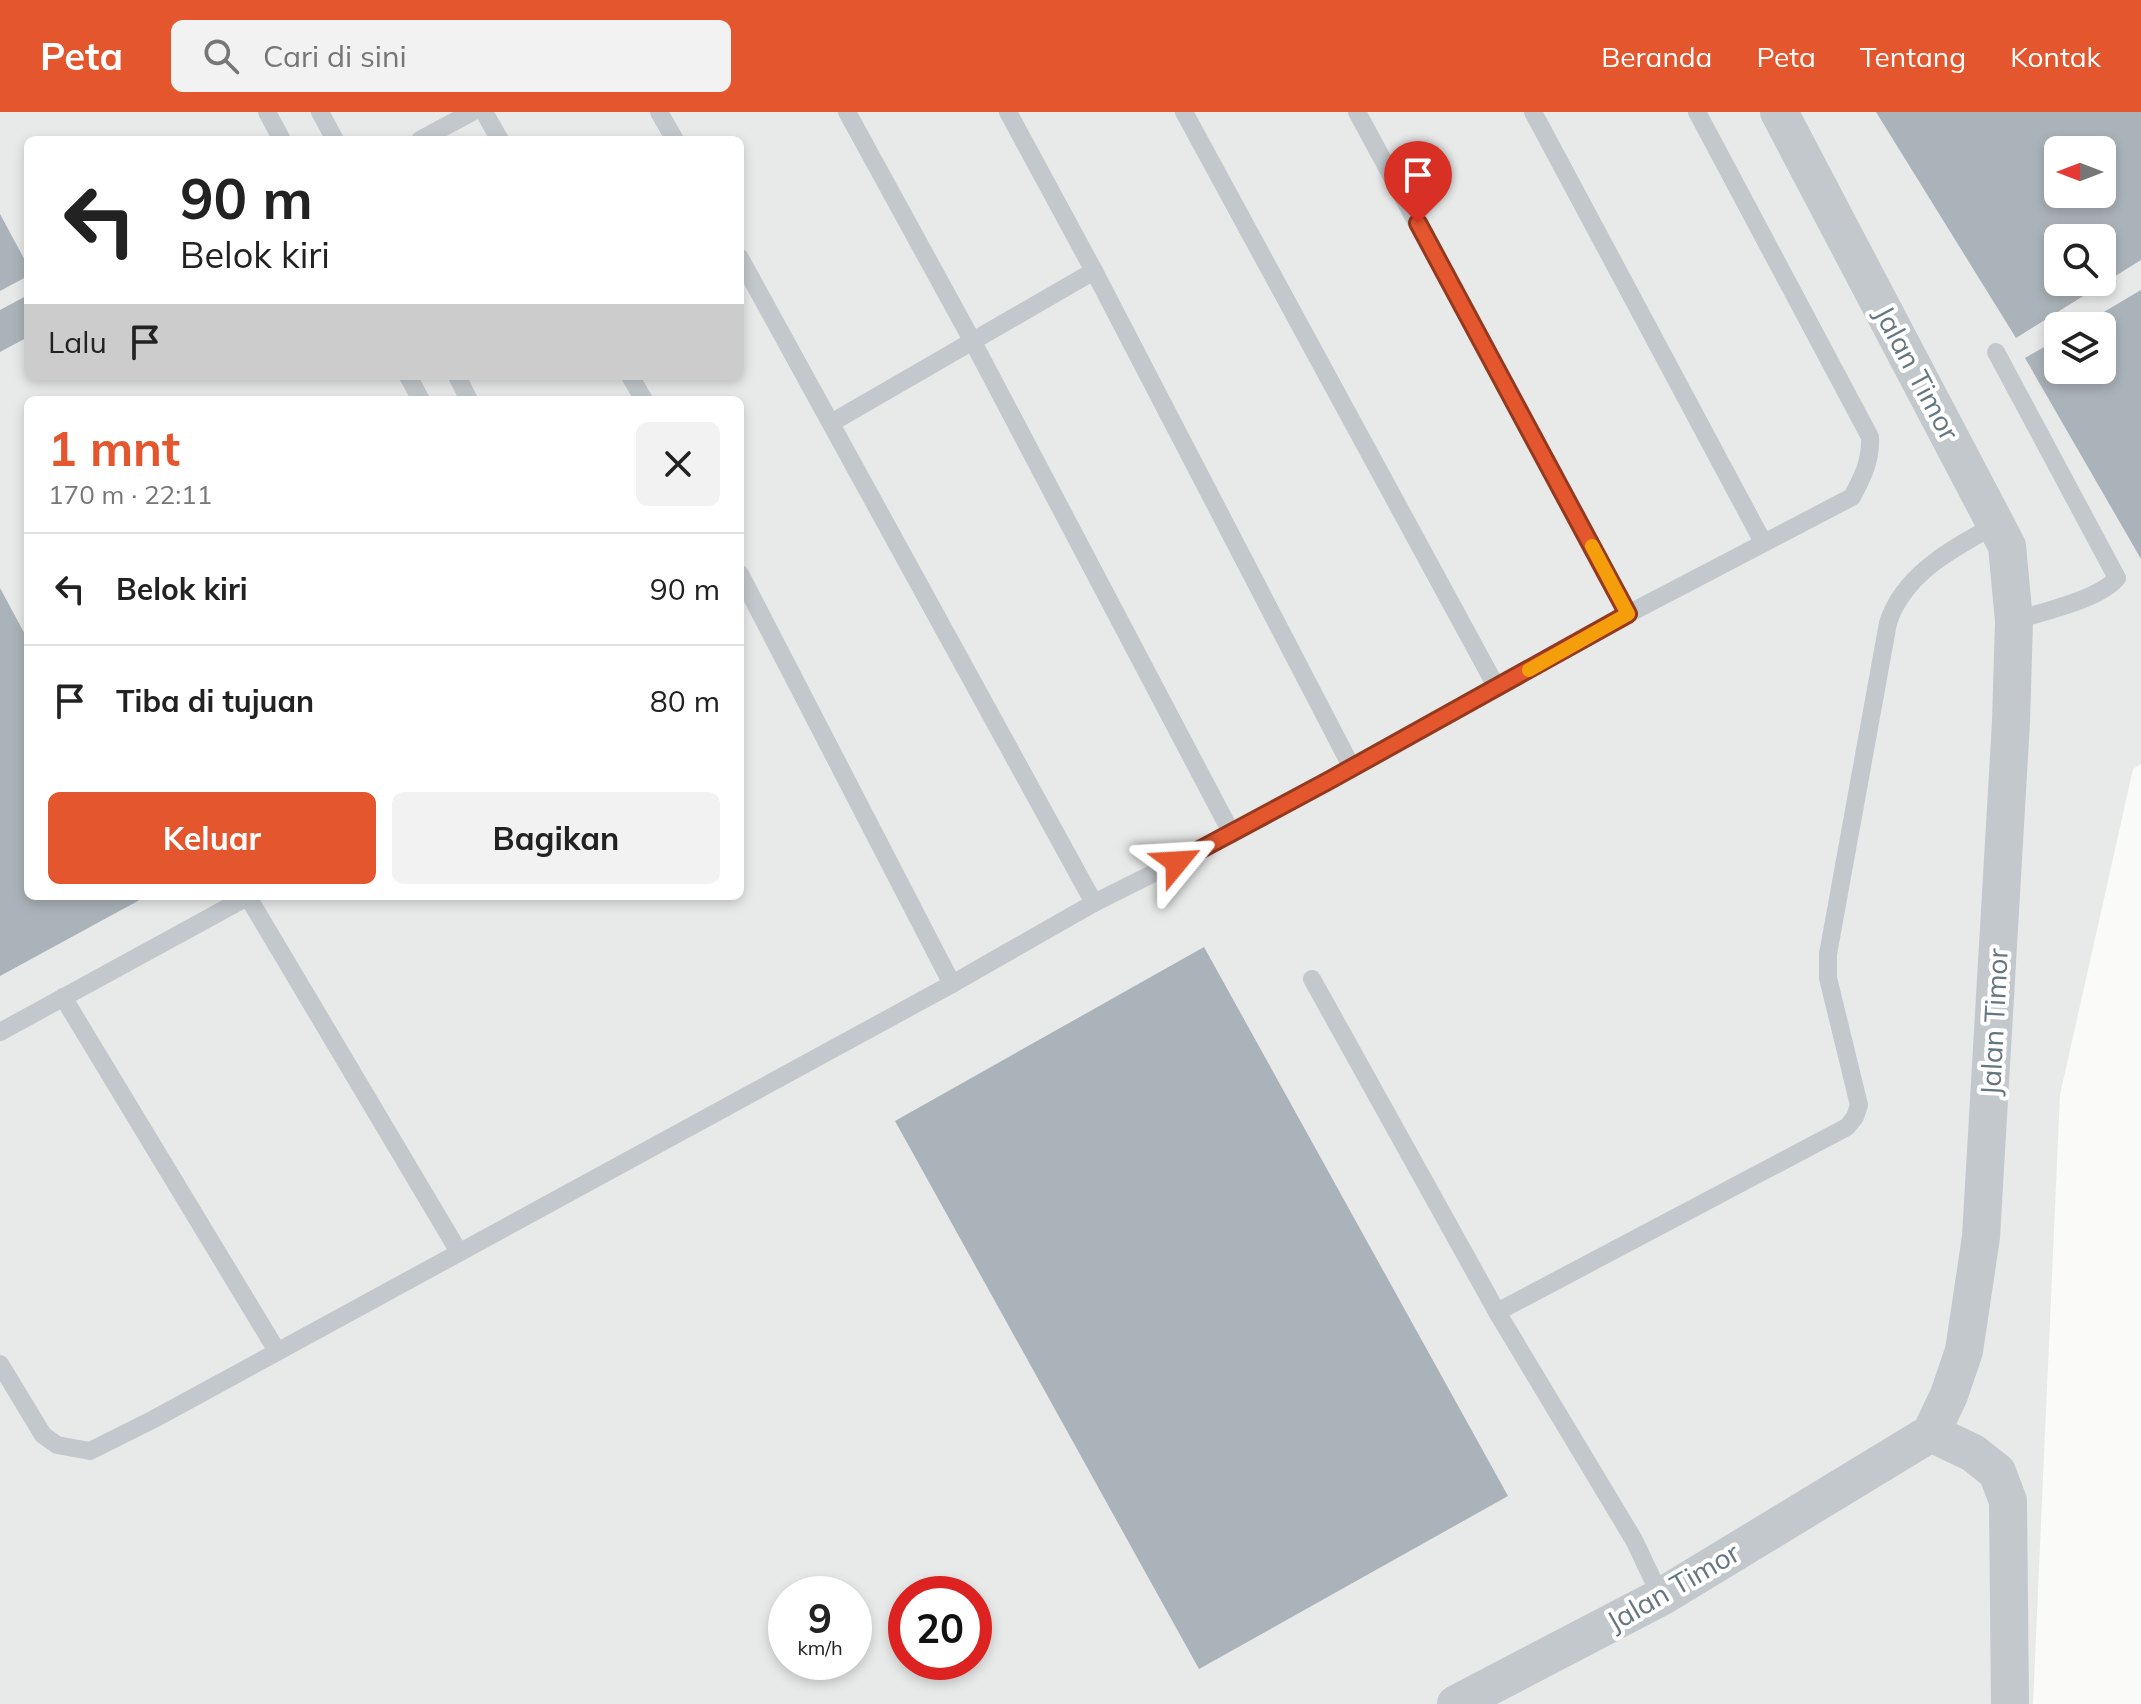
<!DOCTYPE html>
<html lang="id">
<head>
<meta charset="utf-8">
<style>
	:root { --surface:#fff; --page:#f2f2f2; --text:#222; --muted:#767676; --line:#e0e0e0; --accent:#e4572e }
	body { margin:0; font-family:Mulish,sans-serif; background:var(--page); color:var(--text); height:100vh; display:flex; flex-direction:column; font-size:30px; white-space:nowrap }
	* { box-sizing:border-box; margin:0 }
	p { font-size:26px; color:var(--muted) }
	.icon { flex:none; width:44px; height:44px; fill:none; stroke:currentColor; stroke-width:2; stroke-linecap:round; stroke-linejoin:round }
	.map { position:relative; flex:1; overflow:hidden }
	.drawer { position:absolute; left:24px; top:284px; width:720px; height:504px; display:flex; flex-direction:column; background:var(--surface); border-radius:12px; box-shadow:0 4px 12px #0003 }
	.drawer>* { flex:none }
	.top-card { position:absolute; left:24px; top:24px; width:720px; height:244px; border-radius:12px; box-shadow:0 4px 12px #0003; background:#fff; color:var(--text); overflow:hidden }
	.needle { width:52px; rotate:270deg }
	.tools { position:absolute; left:2044px; top:24px; display:grid; gap:16px }
	.tools a { display:grid; place-items:center; width:72px; height:72px; border-radius:12px; background:var(--surface); box-shadow:0 4px 12px #0003; font-size:40px }
	.speed { position:absolute; left:768px; top:1464px; display:flex; gap:16px; font-size:40px; font-weight:700; text-align:center }
	.speed>* { display:grid; place-content:center; width:104px; height:104px; border-radius:50%; background:var(--surface); box-shadow:0 4px 12px #0003; line-height:1 }
	.speed small { font-size:20px; font-weight:400 }
	.speed .limit { border:12px solid #d22; background:#fff; color:#111 }
	.pin { position:absolute; display:grid; place-items:center; width:68px; height:68px; color:#fff; margin:-82px -34px; border-radius:50% 50% 50% 0; rotate:-45deg; box-shadow:0 0 8px #0007 }
	.pin .icon { rotate:45deg }
	.me { position:absolute; width:88px; margin:-44px; rotate:63deg; stroke-linejoin:round; filter:drop-shadow(0 0 6px #0008) }
	.turn { display:flex; align-items:center; gap:28px; height:168px; padding:0 24px; font-size:36px }
	.turn .icon { width:104px; height:104px; stroke-width:2.5 }
	.turn b { display:block; font-size:56px; line-height:68px }
	.then { display:flex; align-items:center; height:76px; padding:0 24px; background:#0003; gap:16px; font-size:30px }
	.round { display:grid; place-items:center; flex:none; width:84px; height:84px; border-radius:12px; background:var(--page) }
	.headline { display:flex; align-items:center; justify-content:space-between; height:136px; padding:0 24px }
	h1 { font-size:48px; font-weight:700; line-height:60px; color:var(--accent) }
	.cta { display:flex; gap:16px; margin-top:auto; padding:16px 24px }
	.cta a { flex:1; height:92px; border-radius:12px; background:var(--accent); color:#fff; font-size:32px; font-weight:700; line-height:92px; text-align:center }
	.cta a+a { background:var(--page); color:var(--text) }
	ul { padding:0; list-style:none }
	li { display:flex; align-items:center; gap:24px; height:112px; padding:0 24px; border-top:2px solid var(--line) }
	li div { flex:1 }
	li b { display:block; font-size:30px }
	li em { font-style:normal }
	header { display:flex; align-items:center; gap:48px; box-sizing:border-box; height:112px; padding:0 40px; background:var(--accent); color:#fff }
	header strong { font-size:38px }
	nav { display:flex; gap:44px; margin-inline-start:auto; font-size:28px }
	.search { width:560px; height:72px; background:var(--page); display:flex; align-items:center; gap:20px; box-sizing:border-box; padding:0 28px; border-radius:12px; color:var(--muted); font-size:30px }
	.map>svg:first-child { display:block }
	.built { fill:#e8e9e9; fill-rule:evenodd }
	.building { fill:#aab3b9; fill-rule:evenodd }
	.lines { fill:none; stroke-linecap:round; stroke-linejoin:round }
	.lane { stroke:#c3c8cc; stroke-width:18 }
	.street { stroke:#c3c8cc; stroke-width:38 }
	.route-casing { stroke:#94391e; stroke-width:20 }
	.route { stroke:#e4572e; stroke-width:14 }
	.slow { stroke:#f59e0b; stroke-width:14 }
	.labels { text-anchor:middle; stroke-width:8; stroke-linejoin:round; paint-order:stroke }
	.street-label { font-size:28px; fill:#657683; stroke:#fff }
</style>
</head>
<body>
<header>
<strong>Peta</strong>
<div class="search"><svg class="icon" aria-label="search" viewBox="0 0 24 24"><circle cx="10" cy="10" r="6"/><path d="M15 15l6 6"/></svg>Cari di sini</div>
<nav><a>Beranda</a><a>Peta</a><a>Tentang</a><a>Kontak</a></nav>
</header>
<div class="map">
<svg width="2141" height="1592" viewBox="0 0 2141 1592">
	<rect width="100%" height="100%" fill="#fafaf8"/>
	<!-- built -->
	<path class="built" d="M0 0H2141V652L2133 657 2060 983 2033 1592H0ZM28 28H740V264H28ZM2058 38H2102V82H2058ZM2058 126H2102V170H2058ZM2058 214H2102V258H2058ZM28 288H740V784H28ZM786 1482H854V1550H786ZM906 1482H974V1550H906Z"/>
	<!-- building -->
	<g class="building">
		<path d="M1876 0H2141V148L2016 226ZM2058 38H2102V82H2058ZM2058 126H2102V170H2058Z"/>
		<path d="M0 102 28 154V164L0 179Z"/>
		<path d="M2141 178V447L2025 246 2058 227V258H2102V214H2080Z"/>
		<path d="M28 183V225L0 240V198Z"/>
		<path d="M0 476 28 528V784H147L0 864Z"/>
		<path d="M1204 835 1508 1384 1199 1557 895 1009Z"/>
	</g>
	<g class="lines">
		<!-- lane -->
		<g class="lane">
			<path d="M267 0 282 28"/>
			<path d="M320 0 335 28"/>
			<path d="M484 0 500 28"/>
			<path d="M659 0 675 28"/>
			<path d="M847 0 973 230 1232 722"/>
			<path d="M1008 0 1094 159 1352 656"/>
			<path d="M1184 0 1497 576"/>
			<path d="M1357 0 1628 502"/>
			<path d="M1533 0 1763 430"/>
			<path d="M420 28 472 0"/>
			<path d="M740 146 1094 791"/>
			<path d="M1996 240 2117 466C2099 488 2041 500 2014 509"/>
			<path d="M408 264 421 288"/>
			<path d="M457 264 469 288"/>
			<path d="M630 264 644 288"/>
			<path d="M831 311 1094 159"/>
			<path d="M740 462 952 872 1094 791 1232 722 1628 502 1852 385C1863 364 1871 349 1870 325L1697 0"/>
			<path d="M248 785 459 1140"/>
			<path d="M1312 867 1497 1200"/>
			<path d="M63 885 277 1239"/>
			<path d="M0 920 249 784"/>
			<path d="M0 1252 43 1323 57 1333 90 1339 154 1307 952 872"/>
			<path d="M1661 1485 1634 1428 1497 1200 1847 1015 1855 1005 1859 993 1828 866V842L1888 511C1904 461 1954 436 1997 412"/>
		</g>
		<!-- street -->
		<g class="street">
			<path d="M1931 1321 1973 1341 1997 1360 2008 1389 2010 1592"/>
			<path d="M1456 1592 1661 1485 1931 1321 1949 1283 1964 1239 1981 1125 2011 610 2014 509 2007 434 1779 0"/>
		</g>
	</g>
	<g class="lines">
		<defs>
			<path id="route" d="M1177 750 1328 669 1628 502 1418 111"/>
		</defs>
		<!-- route casing -->
		<use href="#route" class="route-casing"/>
		<!-- route -->
		<use href="#route" class="route"/>
		<!-- slow -->
		<path class="slow" d="M1529 558 1628 502 1592 434"/>
	</g>
	<g class="labels">
		<!-- street labels -->
		<g class="street-label">
			<text transform="translate(1917 261) rotate(62)" y="10">Jalan Timor</text>
			<text transform="translate(1994 910) rotate(-87)" y="10">Jalan Timor</text>
			<text transform="translate(1673 1475) rotate(-30)" y="10">Jalan Timor</text>
		</g>
	</g>
</svg>
<div class="tools">
<a><svg class="needle" viewBox="-14 -14 28 28"><path d="M0-13l5 13h-10z" fill="#e53935"/><path d="M0 13l5-13h-10z" fill="#767676"/></svg></a>
<a><svg class="icon" aria-label="search" viewBox="0 0 24 24"><circle cx="10" cy="10" r="6"/><path d="M15 15l6 6"/></svg></a>
<a><svg class="icon" aria-label="layers" viewBox="0 0 24 24"><path d="M12 4l9 5-9 5-9-5zM3 14l9 5 9-5"/></svg></a>
</div>
<div class="speed"><div>9<small>km/h</small></div><div class="limit">20</div></div>
<div class="pin" style="left:1418px;top:111px;background:#d93025"><svg class="icon" aria-label="arrive" viewBox="0 0 24 24"><path d="M6 21V4h12l-3 4 3 4H6"/></svg></div>
<svg class="me" style="left:1177px;top:750px" viewBox="-20 -20 40 40"><path d="M0-17L14 15 0 8-14 15z" fill="#e4572e" stroke="#fff" stroke-width="4"/></svg>
<div class="top-card">
<div class="turn"><svg class="icon" aria-label="left" viewBox="0 0 24 24"><path d="M17 20v-9H6M10 6l-5 5 5 5"/></svg><div><b>90 m</b>Belok kiri</div></div>
<div class="then">Lalu<svg class="icon" aria-label="arrive" viewBox="0 0 24 24"><path d="M6 21V4h12l-3 4 3 4H6"/></svg></div>
</div>
<section class="drawer">
<div class="headline"><div><h1>1 mnt</h1><p>170 m · 22:11</p></div><a class="round"><svg class="icon" aria-label="close" viewBox="0 0 24 24"><path d="M6 6l12 12M18 6L6 18"/></svg></a></div>
<ul>
<li><svg class="icon" aria-label="left" viewBox="0 0 24 24"><path d="M17 20v-9H6M10 6l-5 5 5 5"/></svg><div><b>Belok kiri</b></div><em>90 m</em></li>
<li><svg class="icon" aria-label="arrive" viewBox="0 0 24 24"><path d="M6 21V4h12l-3 4 3 4H6"/></svg><div><b>Tiba di tujuan</b></div><em>80 m</em></li>
</ul>
<div class="cta"><a>Keluar</a><a>Bagikan</a></div>
</section>
</div>
</body>
</html>
